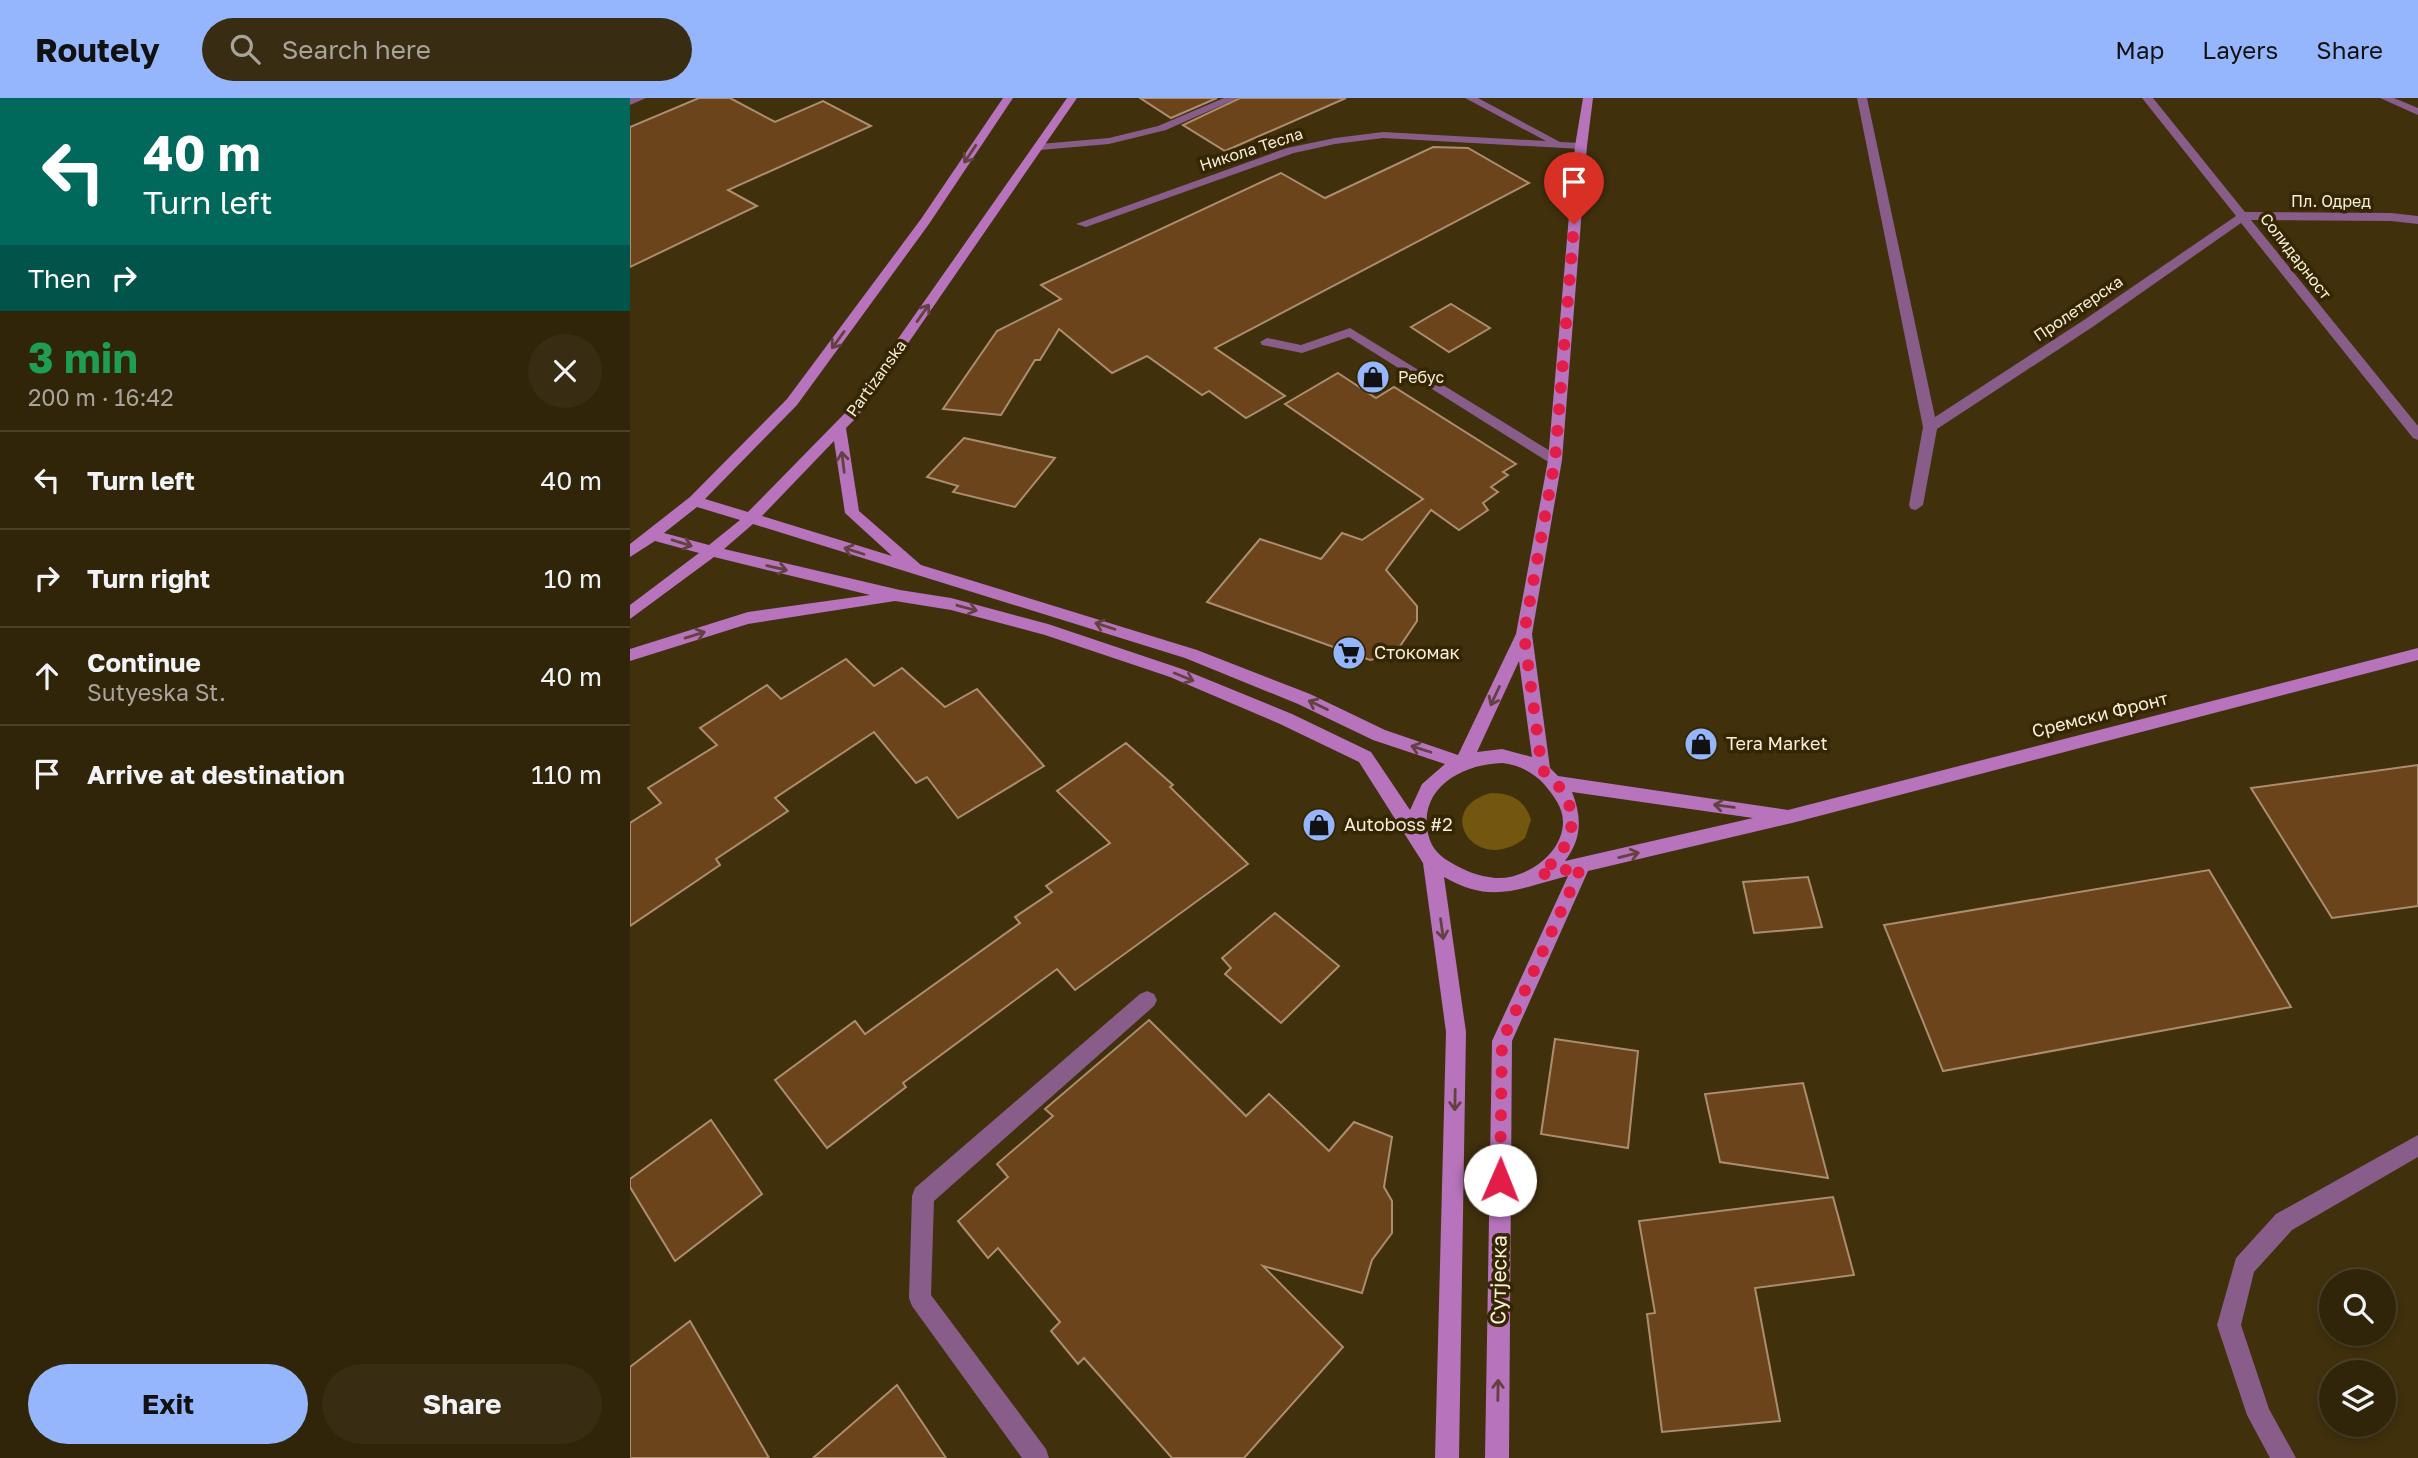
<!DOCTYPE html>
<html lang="en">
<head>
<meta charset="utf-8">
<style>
	:root { --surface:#302409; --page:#382c12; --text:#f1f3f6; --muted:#a8a49c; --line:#4b412a; --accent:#95b6fd }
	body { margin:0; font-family:"Golos Text",sans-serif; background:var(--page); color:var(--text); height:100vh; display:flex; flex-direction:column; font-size:26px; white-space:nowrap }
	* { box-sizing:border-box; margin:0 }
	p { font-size:23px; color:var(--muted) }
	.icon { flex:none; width:38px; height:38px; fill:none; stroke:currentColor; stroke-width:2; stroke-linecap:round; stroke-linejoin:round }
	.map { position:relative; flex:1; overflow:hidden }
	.panel { display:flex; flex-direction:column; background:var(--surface); width:630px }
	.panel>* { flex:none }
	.guide { background:#00695c; color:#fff; overflow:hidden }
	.fabs { position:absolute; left:1689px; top:1171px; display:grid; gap:14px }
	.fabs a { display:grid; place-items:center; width:77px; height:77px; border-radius:50%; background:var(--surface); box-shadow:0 4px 10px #0003,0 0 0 2px var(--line); font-size:35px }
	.pin { position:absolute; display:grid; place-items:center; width:60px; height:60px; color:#fff; margin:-72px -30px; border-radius:50% 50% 50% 0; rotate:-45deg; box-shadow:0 0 7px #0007 }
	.pin .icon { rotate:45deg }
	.me { position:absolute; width:77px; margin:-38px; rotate:1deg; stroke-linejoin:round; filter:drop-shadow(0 0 5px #0008) }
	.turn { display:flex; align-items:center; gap:24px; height:147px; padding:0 28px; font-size:32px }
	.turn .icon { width:91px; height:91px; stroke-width:2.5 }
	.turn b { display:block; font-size:49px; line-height:60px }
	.then { display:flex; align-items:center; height:66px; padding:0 28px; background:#0003; gap:14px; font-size:26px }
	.round { display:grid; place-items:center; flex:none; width:74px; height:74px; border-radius:37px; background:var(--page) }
	.summary { display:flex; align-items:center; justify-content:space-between; height:119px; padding:0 28px }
	h1 { font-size:42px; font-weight:700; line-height:52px; color:#1e9e55 }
	.cta { display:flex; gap:14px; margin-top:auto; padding:14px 28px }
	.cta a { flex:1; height:80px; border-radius:42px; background:var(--accent); color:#111; font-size:28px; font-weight:700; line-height:80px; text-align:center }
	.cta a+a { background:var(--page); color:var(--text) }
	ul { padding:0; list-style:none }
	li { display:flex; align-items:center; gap:21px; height:98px; padding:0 28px; border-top:2px solid var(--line) }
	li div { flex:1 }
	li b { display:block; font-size:26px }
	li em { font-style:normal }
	header { display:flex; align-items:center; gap:42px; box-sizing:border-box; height:98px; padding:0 35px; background:var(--accent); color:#111 }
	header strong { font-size:33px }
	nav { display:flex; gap:38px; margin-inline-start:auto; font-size:24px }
	.search { width:490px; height:63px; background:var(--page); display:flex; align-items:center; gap:18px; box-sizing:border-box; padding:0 24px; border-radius:38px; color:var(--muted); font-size:26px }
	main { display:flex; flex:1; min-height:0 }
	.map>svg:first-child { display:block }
	.green { fill:#73570e }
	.building { fill:#6b441b; stroke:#ac8d70; stroke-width:2 }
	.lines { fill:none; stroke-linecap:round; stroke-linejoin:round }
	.street { fill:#885d8a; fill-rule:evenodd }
	.secondary { fill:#b773bb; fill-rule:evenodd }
	.oneway { stroke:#624143 }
	.route { stroke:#e11d48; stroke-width:12; stroke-dasharray:0 21.6 }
	.labels { text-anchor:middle; stroke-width:7; stroke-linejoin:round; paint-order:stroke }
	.far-street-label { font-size:16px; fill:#f7edda; stroke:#352602 }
	.far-poi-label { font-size:16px; fill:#f7edda; stroke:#352602; text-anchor:start }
	.poi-label { font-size:18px; fill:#f7edda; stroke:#352602; text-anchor:start }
	.street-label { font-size:18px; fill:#f7edda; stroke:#352602 }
	.near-street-label { font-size:21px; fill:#f7edda; stroke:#352602 }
</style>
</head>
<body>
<header>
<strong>Routely</strong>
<div class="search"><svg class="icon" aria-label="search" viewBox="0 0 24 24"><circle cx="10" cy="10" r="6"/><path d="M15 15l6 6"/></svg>Search here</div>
<nav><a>Map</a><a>Layers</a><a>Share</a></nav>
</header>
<main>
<section class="panel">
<div class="guide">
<div class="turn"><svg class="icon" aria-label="left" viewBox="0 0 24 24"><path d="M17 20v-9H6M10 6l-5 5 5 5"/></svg><div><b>40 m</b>Turn left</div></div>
<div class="then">Then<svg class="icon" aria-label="right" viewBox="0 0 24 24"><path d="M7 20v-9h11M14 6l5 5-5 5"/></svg></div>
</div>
<div class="summary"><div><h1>3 min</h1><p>200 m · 16:42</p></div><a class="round"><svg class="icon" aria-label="close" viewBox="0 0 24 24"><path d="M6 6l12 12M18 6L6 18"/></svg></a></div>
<ul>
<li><svg class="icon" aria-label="left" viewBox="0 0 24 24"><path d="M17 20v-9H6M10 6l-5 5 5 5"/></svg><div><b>Turn left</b></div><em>40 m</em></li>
<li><svg class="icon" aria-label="right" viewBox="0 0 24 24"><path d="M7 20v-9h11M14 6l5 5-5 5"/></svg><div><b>Turn right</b></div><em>10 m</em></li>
<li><svg class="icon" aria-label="ahead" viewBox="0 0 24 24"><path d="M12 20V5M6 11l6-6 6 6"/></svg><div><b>Continue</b><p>Sutyeska St.</p></div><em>40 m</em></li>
<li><svg class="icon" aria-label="arrive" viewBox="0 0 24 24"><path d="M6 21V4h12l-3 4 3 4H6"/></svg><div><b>Arrive at destination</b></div><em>110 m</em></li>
</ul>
<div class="cta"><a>Exit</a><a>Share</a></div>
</section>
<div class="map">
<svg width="1788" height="1360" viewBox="0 0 1788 1360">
	<rect width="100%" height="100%" fill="#40300c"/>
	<!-- green -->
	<path class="green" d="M861 695C881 695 895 702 901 722L895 740C846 779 801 711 861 695Z"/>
	<!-- building -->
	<g class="building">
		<path d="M69 0H100L145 24 193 3 241 28 98 92 127 108 0 169V29Z"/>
		<path d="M510 0H587L541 20Z"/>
		<path d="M610 0H716L595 53 553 27Z"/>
		<path d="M803 49 838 50 899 85 585 250 655 298 616 320 579 293 572 297 517 258 482 275 429 231 410 262H405L371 317 313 311 367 233 431 201 411 187 651 75 695 100Z"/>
		<path d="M821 206 860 230 819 254 781 229Z"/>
		<path d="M708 275 746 300 764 289 886 366 873 374 878 377 861 389 868 394 853 405 858 412 829 432 801 412 756 472 787 508V523L764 557 740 562 577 504 630 441 691 461 712 435 732 442 793 401 655 306Z"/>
		<path d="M334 340 425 360 385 409 323 394 328 388 297 379Z"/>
		<path d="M216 561 244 588 272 570 315 609 347 591 414 668 328 720 297 679 286 685 244 634 145 700 158 713 86 761 90 767 0 828V725L31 705 18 690 87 647 70 630 137 587 151 601Z"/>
		<path d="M496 645 543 687 540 689 618 766 445 892 427 871 273 985 276 989 197 1050 145 982 225 923 235 936 390 825 385 819 422 794 416 788 480 745 427 693Z"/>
		<path d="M1788 667V808L1702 820 1621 690Z"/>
		<path d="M1579 772 1661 909 1313 973 1254 827Z"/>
		<path d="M1178 779 1192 829 1124 835 1113 784Z"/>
		<path d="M645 815 709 868 651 925 595 876 601 870 592 860Z"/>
		<path d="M519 922 616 1018 639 996 699 1053 724 1024 762 1039 754 1089 762 1103V1135L742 1162 732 1195 633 1168 713 1249 614 1360H542L454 1260 448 1266 421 1233 430 1224 368 1150 358 1160 328 1123 378 1079 367 1066 423 1018 415 1011Z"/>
		<path d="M925 941 1008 953 998 1050 911 1036Z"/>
		<path d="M1173 985 1198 1080 1090 1064 1075 996Z"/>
		<path d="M81 1022 132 1096 45 1163 0 1089V1081Z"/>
		<path d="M1203 1099 1224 1177 1125 1190 1150 1323 1032 1334 1017 1216 1025 1215 1009 1123Z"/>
		<path d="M60 1223 139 1360H0V1269Z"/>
		<path d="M267 1287 316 1360H183Z"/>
	</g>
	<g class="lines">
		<!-- street -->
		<g class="street">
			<path d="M0 0H16L0 7Z"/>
			<path d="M594 0H608L536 32 479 46 410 52 404 49 410 46 479 40 528 28Z"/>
			<path d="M835 0H848L930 44 951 45 957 48 951 51 753 40 705 46 664 55 456 129 446 126 657 50 705 40 753 34 916 43Z"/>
			<path d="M1227 0H1237L1305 319 1454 222 1606 118 1512 0H1523L1615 114 1761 115 1788 118V126L1761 123 1621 122 1788 328V342L1783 340 1611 125 1464 228 1307 331 1293 407 1286 412 1281 411 1279 407 1293 329Z"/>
			<path d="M1750 0H1764L1788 10V17Z"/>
			<path d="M720 230 930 359V365H920L719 239 672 255 632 247 630 244 637 240 671 247Z"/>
			<path d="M517 893 524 896 527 902 524 908 304 1103 301 1197 416 1351 419 1360H392L282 1208 279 1200 282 1098 285 1090 510 896Z"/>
			<path d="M1788 1037V1059L1662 1132 1624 1174 1611 1227 1639 1311 1666 1360H1640L1617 1317 1587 1227 1606 1160 1646 1116Z"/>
		</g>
		<!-- secondary -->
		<path class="secondary" d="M373 0H383L299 126 167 307 75 401 118 414 218 312 437 0H447L228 318 216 330 229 413 291 467 567 552 680 596 755 632 828 657 886 536 918 362 945 48 953 0H963L957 48 932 362 902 536 920 670 928 678 1158 712 1788 550V562L1162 725 958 773 882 943 879 1360H855L862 943 938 778C889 790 862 807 814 779L836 934 829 1360H805L816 934 793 765 729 664 650 626 540 579 415 537 321 512 265 503 118 526 0 563V551L118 514 240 497 84 459 0 521V507L69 455 25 443 0 459V446L60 399 157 301 291 121ZM204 343 215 415 262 458 132 418ZM67 409 110 422 79 447 34 435ZM123 426 555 560 668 606 743 642 815 666 792 686 780 712 741 654 662 616 552 571 418 526 321 500 270 492 94 451ZM889 563 902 659 872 651 847 654ZM872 665C889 667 903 674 914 686 923 697 933 709 933 724 933 756 895 782 865 780 848 778 835 773 820 764 806 756 799 746 797 730 792 687 835 666 872 665ZM942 694 1123 720 935 763C952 741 952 719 942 694Z"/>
	</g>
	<!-- one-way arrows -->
	<defs><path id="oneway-shaft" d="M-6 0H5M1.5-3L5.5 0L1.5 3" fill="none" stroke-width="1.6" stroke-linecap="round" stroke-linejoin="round" transform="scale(1.75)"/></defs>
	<g class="oneway">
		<use href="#oneway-shaft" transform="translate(340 56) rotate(124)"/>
		<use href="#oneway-shaft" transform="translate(293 215) rotate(-55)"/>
		<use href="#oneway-shaft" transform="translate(208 242) rotate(126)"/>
		<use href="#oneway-shaft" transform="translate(213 364) rotate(-97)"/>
		<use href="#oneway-shaft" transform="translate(52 445) rotate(17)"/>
		<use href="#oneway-shaft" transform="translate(224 453) rotate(-162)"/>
		<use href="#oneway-shaft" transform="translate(147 470) rotate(13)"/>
		<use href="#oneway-shaft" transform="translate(337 510) rotate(15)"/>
		<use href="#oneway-shaft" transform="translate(475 528) rotate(-162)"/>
		<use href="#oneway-shaft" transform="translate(65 537) rotate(-17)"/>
		<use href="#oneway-shaft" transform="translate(554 579) rotate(22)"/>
		<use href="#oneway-shaft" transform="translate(865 598) rotate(115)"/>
		<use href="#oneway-shaft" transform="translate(688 607) rotate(-154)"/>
		<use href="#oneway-shaft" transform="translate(791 651) rotate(-162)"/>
		<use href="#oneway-shaft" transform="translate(1094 708) rotate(-172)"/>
		<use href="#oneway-shaft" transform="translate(999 757) rotate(-14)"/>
		<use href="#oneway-shaft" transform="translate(812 831) rotate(82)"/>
		<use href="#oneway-shaft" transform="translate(825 1002) rotate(91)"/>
		<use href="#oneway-shaft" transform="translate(868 1292) rotate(-89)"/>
	</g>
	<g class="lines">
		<!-- route -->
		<path class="route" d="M870 1082 872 943 951 769 909 777C949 745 955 706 912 672L894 536 925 362 944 126"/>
	</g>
	<!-- icons -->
	<defs>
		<symbol id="shop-disc" viewBox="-11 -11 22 22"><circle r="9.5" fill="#95b6fd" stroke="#352602"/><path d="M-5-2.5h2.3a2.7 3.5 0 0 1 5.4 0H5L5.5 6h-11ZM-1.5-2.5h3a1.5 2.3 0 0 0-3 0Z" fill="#111"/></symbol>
		<symbol id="supermarket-disc" viewBox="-11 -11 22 22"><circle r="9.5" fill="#95b6fd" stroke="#352602"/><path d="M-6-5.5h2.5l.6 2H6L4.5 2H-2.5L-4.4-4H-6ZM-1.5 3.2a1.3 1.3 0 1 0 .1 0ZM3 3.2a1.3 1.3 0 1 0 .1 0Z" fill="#111"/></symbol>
	</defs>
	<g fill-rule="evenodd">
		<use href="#shop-disc" x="724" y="260" width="38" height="38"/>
		<use href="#supermarket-disc" x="700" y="536" width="38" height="38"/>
		<use href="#shop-disc" x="1052" y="627" width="38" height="38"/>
		<use href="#shop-disc" x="670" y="708" width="38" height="38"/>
	</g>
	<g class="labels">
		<!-- far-street labels -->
		<g class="far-street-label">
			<text transform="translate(621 51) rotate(-18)" y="6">Никола Тесла</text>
			<text x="1701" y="109">Пл. Одред</text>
			<text transform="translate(1666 158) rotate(52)" y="6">Солидарност</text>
			<text transform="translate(1448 210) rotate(-34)" y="6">Пролетерска</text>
			<text transform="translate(246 280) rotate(-54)" y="6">Partizanska</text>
		</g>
		<!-- far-poi labels -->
		<g class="far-poi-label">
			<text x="768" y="285">Ребус</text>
		</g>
		<!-- poi labels -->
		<g class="poi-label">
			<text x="744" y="561">Стокомак</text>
			<text x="1096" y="652">Tera Market</text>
			<text x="714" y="733">Autoboss #2</text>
		</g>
		<!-- street labels -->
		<g class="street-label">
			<text transform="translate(1470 617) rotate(-14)" y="6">Сремски Фронт</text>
		</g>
		<!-- near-street labels -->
		<g class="near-street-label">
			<text transform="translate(869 1182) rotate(-89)" y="7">Сутјеска</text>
		</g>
	</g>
</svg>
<div class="fabs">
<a><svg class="icon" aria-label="search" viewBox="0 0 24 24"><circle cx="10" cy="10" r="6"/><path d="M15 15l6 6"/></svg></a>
<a><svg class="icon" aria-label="layers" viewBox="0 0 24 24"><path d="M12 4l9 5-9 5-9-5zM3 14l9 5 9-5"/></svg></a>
</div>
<div class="pin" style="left:944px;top:126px;background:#d93025"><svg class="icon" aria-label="arrive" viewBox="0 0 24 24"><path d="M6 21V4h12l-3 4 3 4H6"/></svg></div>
<svg class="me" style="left:870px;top:1082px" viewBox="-20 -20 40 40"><circle r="19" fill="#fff"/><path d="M0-13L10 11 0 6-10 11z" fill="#e11d48"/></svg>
</div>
</main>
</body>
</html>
